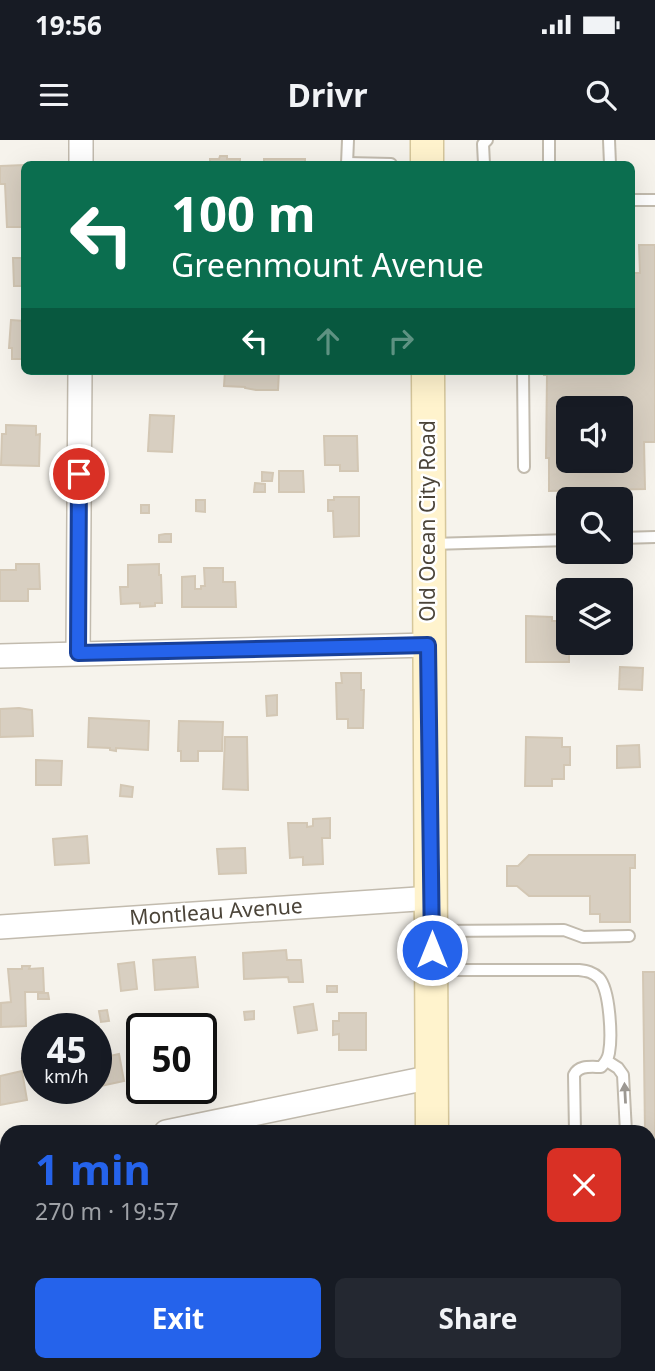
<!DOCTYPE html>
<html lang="en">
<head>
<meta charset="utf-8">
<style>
	:root { --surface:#171b24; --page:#242831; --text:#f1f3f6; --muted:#9ea1a6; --accent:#2563eb }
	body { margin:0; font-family:"Noto Sans",sans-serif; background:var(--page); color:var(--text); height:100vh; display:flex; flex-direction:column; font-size:26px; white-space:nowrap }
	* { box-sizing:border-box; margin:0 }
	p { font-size:23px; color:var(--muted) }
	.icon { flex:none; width:38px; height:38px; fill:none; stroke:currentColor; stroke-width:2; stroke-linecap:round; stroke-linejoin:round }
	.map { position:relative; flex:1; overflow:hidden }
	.panel { position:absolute; left:0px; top:985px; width:656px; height:247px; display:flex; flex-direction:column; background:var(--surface); border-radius:21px 21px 0 0; box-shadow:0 7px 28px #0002 }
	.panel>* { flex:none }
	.top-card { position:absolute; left:21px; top:21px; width:614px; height:214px; border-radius:10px; box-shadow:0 7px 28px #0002; background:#0b6e4f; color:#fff; overflow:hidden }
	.buttons { position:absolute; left:556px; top:256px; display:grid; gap:14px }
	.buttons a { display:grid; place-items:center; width:77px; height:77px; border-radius:10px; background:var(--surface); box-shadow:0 7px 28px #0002; font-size:35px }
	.speed { position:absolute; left:21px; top:873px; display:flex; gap:14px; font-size:35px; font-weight:700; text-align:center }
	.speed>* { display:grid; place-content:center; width:91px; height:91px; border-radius:50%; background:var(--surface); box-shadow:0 7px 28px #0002; line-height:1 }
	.speed small { font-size:18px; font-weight:400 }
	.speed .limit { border:4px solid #111; border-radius:10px; background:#fff; color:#111 }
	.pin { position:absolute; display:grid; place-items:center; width:60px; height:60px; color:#fff; margin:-30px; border:4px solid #fff; border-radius:50%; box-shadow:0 2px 7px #0007 }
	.me { position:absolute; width:77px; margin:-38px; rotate:0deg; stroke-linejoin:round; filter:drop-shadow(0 0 5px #0008) }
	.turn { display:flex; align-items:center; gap:24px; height:147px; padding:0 35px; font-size:32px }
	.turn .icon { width:91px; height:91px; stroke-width:2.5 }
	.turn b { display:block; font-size:49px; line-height:60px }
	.lanes { display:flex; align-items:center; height:66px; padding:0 35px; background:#0003; justify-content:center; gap:35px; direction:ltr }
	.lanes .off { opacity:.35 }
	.round { display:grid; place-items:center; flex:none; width:74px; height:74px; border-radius:10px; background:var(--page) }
	.headline { display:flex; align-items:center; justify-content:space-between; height:119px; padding:0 35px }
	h1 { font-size:42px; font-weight:700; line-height:52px; color:var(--accent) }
	.action { display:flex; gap:14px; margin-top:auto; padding:14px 35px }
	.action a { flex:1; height:80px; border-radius:10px; background:var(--accent); color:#fff; font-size:28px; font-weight:700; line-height:80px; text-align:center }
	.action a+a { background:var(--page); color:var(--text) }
	.status { display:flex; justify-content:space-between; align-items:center; height:49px; padding:0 35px; background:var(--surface); direction:ltr }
	.status svg { height:19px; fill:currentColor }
	header { display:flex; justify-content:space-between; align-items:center; height:91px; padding:0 35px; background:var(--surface); font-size:32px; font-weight:700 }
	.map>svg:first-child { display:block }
	.building { fill:#d8cfc1; stroke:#d3c7b4; stroke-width:2; fill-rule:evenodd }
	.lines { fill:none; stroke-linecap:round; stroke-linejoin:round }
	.service-casing { stroke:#c2bbae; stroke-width:14 }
	.minor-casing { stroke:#c2bbae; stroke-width:26 }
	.secondary-casing { stroke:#d6c79b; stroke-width:35 }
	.service { stroke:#fff; stroke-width:10 }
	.minor { stroke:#fff; stroke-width:23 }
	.secondary { stroke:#fff3cd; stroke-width:32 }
	.oneway { fill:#9c9892 }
	.route-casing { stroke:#184099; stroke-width:18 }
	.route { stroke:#2563eb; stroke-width:12 }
	.labels { text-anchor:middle; stroke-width:5; stroke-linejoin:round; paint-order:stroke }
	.street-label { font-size:21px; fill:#4b4439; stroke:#fff }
</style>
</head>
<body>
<div class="status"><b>19:56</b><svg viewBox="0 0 49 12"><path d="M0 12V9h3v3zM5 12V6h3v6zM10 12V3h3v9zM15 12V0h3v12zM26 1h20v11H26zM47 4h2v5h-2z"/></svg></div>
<header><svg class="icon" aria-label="menu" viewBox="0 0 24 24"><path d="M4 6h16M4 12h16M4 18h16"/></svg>Drivr<svg class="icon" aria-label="search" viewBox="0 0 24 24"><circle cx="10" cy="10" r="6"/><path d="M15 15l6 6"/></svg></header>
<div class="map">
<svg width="655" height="1231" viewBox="0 0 655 1231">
	<rect width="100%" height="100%" fill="#f6f3ec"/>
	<!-- building -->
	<g class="building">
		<path d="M220 16H227V19H240V24H210V19H219Z"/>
		<rect x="264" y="19" width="41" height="5"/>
		<path d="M24 25V87H7L5 44H0V26Z"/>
		<path d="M639 105H655V302H644L645 349 549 351V318H546L547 235H544V231H632V133H640ZM569 268H621V320H569Z"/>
		<path d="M13 118H24V146H14Z"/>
		<path d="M11 180 24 181V225H22V219H12V208H9Z"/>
		<path d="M225 231H279L278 250H256L245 248V247L224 246Z"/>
		<path d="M150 275 174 276 172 312 148 311Z"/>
		<path d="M6 285 36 286V295L40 294 39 326 1 325 2 294H6Z"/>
		<path d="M324 296H357L358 331H340V325H325Z"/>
		<path d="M279 331H303L304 352H279Z"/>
		<path d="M262 332 273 333 272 341H262Z"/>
		<path d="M255 343 265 344V352H254Z"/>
		<path d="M334 357H359V396L334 397 333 371H328V360H334Z"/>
		<path d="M196 360H205V372L196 371Z"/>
		<rect x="141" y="365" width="8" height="8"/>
		<path d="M165 394H171V402H159V395Z"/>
		<path d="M16 424H39L40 449H28V461H0V430H16Z"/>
		<path d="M159 424V435H161L162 463H155V466L140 467V463L121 464 120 447H128V425Z"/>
		<path d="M204 428H223V442H235L236 467H182V437L195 436V449H201V446H205Z"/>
		<path d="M526 476 552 477V481H563L562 493H569V522H526Z"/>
		<path d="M620 527 643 528 642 550 619 549Z"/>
		<path d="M341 533H361V550H364L363 588H348V579H337L336 543H342Z"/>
		<path d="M277 555V575L267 576 266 556Z"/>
		<path d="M19 568 32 570 33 596 0 597V569Z"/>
		<path d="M89 578 149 581 148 610 116 608V611L110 610V608L88 607Z"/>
		<path d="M179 581 223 582 222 611H198V621H181V611H178Z"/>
		<path d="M225 597H247L248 650 223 649Z"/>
		<path d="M526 597 562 598V607H570V625H564V639H552V646H525Z"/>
		<path d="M639 605 640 627 617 628V606Z"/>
		<path d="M36 620 62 621 61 645H36Z"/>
		<path d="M121 645 133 647 132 657 120 656Z"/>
		<path d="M330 678V698H322L323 724 303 725V717L290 718 288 683H307V687L313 686V679Z"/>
		<path d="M87 696 89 723 55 725 53 699Z"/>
		<path d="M245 708 246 733 219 734 217 709Z"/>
		<path d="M529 715H635V728H630V782H600V774H590V756H529L517 746H507V726H518Z"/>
		<path d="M286 810 287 820H301L303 842H289L288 837 244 839 243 813Z"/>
		<path d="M195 817 198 847 155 850 153 820Z"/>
		<path d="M134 822 137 849 121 851 118 824Z"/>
		<path d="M22 826H30L29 829 43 828 44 852H25L26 886 1 887V863L11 862 8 829H22Z"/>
		<path d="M643 832H655V1024H649V992H645Z"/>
		<rect x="327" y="846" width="10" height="6"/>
		<path d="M38 853H48L49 859H38Z"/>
		<path d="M313 864 317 890 298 893 294 867Z"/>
		<path d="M107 870 109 881 101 882 99 871Z"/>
		<path d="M254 871V879L245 880 244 872Z"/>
		<path d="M339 873H366V910H339V894L333 895V881H339Z"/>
		<path d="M201 902 207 927 201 928Z"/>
		<path d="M34 904 36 916 28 917 27 905Z"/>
		<path d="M119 914 124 941 96 947V919Z"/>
		<path d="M22 931 27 960 0 965V936Z"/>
		<path d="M653 1180H655V1230H647L646 1225H649V1194H654Z"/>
		<path d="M7 1184V1223L0 1224V1186Z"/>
	</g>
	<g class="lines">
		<defs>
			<g id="service">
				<path d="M609 0 610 24"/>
				<path d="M347 23 391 24"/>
				<path d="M347 24 348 0"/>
				<path d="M484 24 483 4 487 0"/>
				<path d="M549 24V0"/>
				<path d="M632 60H655"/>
				<path d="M523 231 524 327"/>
				<path d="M621 398 655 397"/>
				<path d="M431 404 569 400"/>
				<path d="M435 791 564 790 583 797 629 796"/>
				<path d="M435 830H579C587 831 593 832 599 838 610 850 612 897 609 913 608 919 605 923 601 927 590 927 579 925 574 935L575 992"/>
				<path d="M607 921 618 928 623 935 626 992"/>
				<path d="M649 1074H655"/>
			</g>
			<g id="minor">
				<path d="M81 24V0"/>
				<path d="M78 513 80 231"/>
				<path d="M0 516 428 505"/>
				<path d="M0 787 432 758"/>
				<path d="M166 992 432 937"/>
				<path d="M0 1026 7 1025"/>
				<path d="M301 1231 330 1225"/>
			</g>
			<g id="secondary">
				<path d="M427 24V0"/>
				<path d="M428 231 432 992"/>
				<path d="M430 1231V1225"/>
			</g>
		</defs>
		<!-- service casing -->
		<use href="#service" class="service-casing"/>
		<!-- minor casing -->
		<use href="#minor" class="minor-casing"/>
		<!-- secondary casing -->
		<use href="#secondary" class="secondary-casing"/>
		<!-- service -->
		<use href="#service" class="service"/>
		<!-- minor -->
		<use href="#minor" class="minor"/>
		<!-- secondary -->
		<use href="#secondary" class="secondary"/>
	</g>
	<!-- one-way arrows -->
	<defs><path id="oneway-solid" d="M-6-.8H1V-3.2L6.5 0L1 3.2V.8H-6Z" transform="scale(1.75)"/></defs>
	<use class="oneway" href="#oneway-solid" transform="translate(625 953) rotate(-93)"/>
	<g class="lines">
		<defs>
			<path id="route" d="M79 334 78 513 428 505 432 810"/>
		</defs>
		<!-- route casing -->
		<use href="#route" class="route-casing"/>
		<!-- route -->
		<use href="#route" class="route"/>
	</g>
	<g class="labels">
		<!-- street labels -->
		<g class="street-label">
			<text transform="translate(428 381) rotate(-90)" y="7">Old Ocean City Road</text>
			<text transform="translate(216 772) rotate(-4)" y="7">Montleau Avenue</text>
		</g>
	</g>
</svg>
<div class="buttons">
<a><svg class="icon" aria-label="sound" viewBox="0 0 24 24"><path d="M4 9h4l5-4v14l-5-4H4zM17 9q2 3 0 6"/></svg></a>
<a><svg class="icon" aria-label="search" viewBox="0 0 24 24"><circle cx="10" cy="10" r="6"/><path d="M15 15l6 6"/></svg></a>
<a><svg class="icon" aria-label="layers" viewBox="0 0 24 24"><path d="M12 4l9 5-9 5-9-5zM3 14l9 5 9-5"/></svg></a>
</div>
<div class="speed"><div>45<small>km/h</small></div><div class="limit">50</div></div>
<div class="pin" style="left:79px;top:334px;background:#d93025"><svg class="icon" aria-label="arrive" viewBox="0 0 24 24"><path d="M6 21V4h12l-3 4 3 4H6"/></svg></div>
<svg class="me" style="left:432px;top:810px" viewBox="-20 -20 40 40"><circle r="17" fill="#2563eb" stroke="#fff" stroke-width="3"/><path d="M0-11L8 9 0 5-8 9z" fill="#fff"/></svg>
<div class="top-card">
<div class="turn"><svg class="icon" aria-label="left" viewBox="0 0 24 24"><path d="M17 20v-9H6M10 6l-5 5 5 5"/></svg><div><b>100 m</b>Greenmount Avenue</div></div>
<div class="lanes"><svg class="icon" aria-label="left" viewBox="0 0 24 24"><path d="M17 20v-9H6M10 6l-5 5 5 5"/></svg><svg class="icon off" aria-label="ahead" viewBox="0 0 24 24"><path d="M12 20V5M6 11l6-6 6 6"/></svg><svg class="icon off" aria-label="right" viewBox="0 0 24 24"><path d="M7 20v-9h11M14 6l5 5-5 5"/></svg></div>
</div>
<section class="panel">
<div class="headline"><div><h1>1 min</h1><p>270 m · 19:57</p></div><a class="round" style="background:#d93025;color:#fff"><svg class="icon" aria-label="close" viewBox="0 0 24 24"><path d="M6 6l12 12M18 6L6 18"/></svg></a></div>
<div class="action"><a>Exit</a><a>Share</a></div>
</section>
</div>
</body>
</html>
